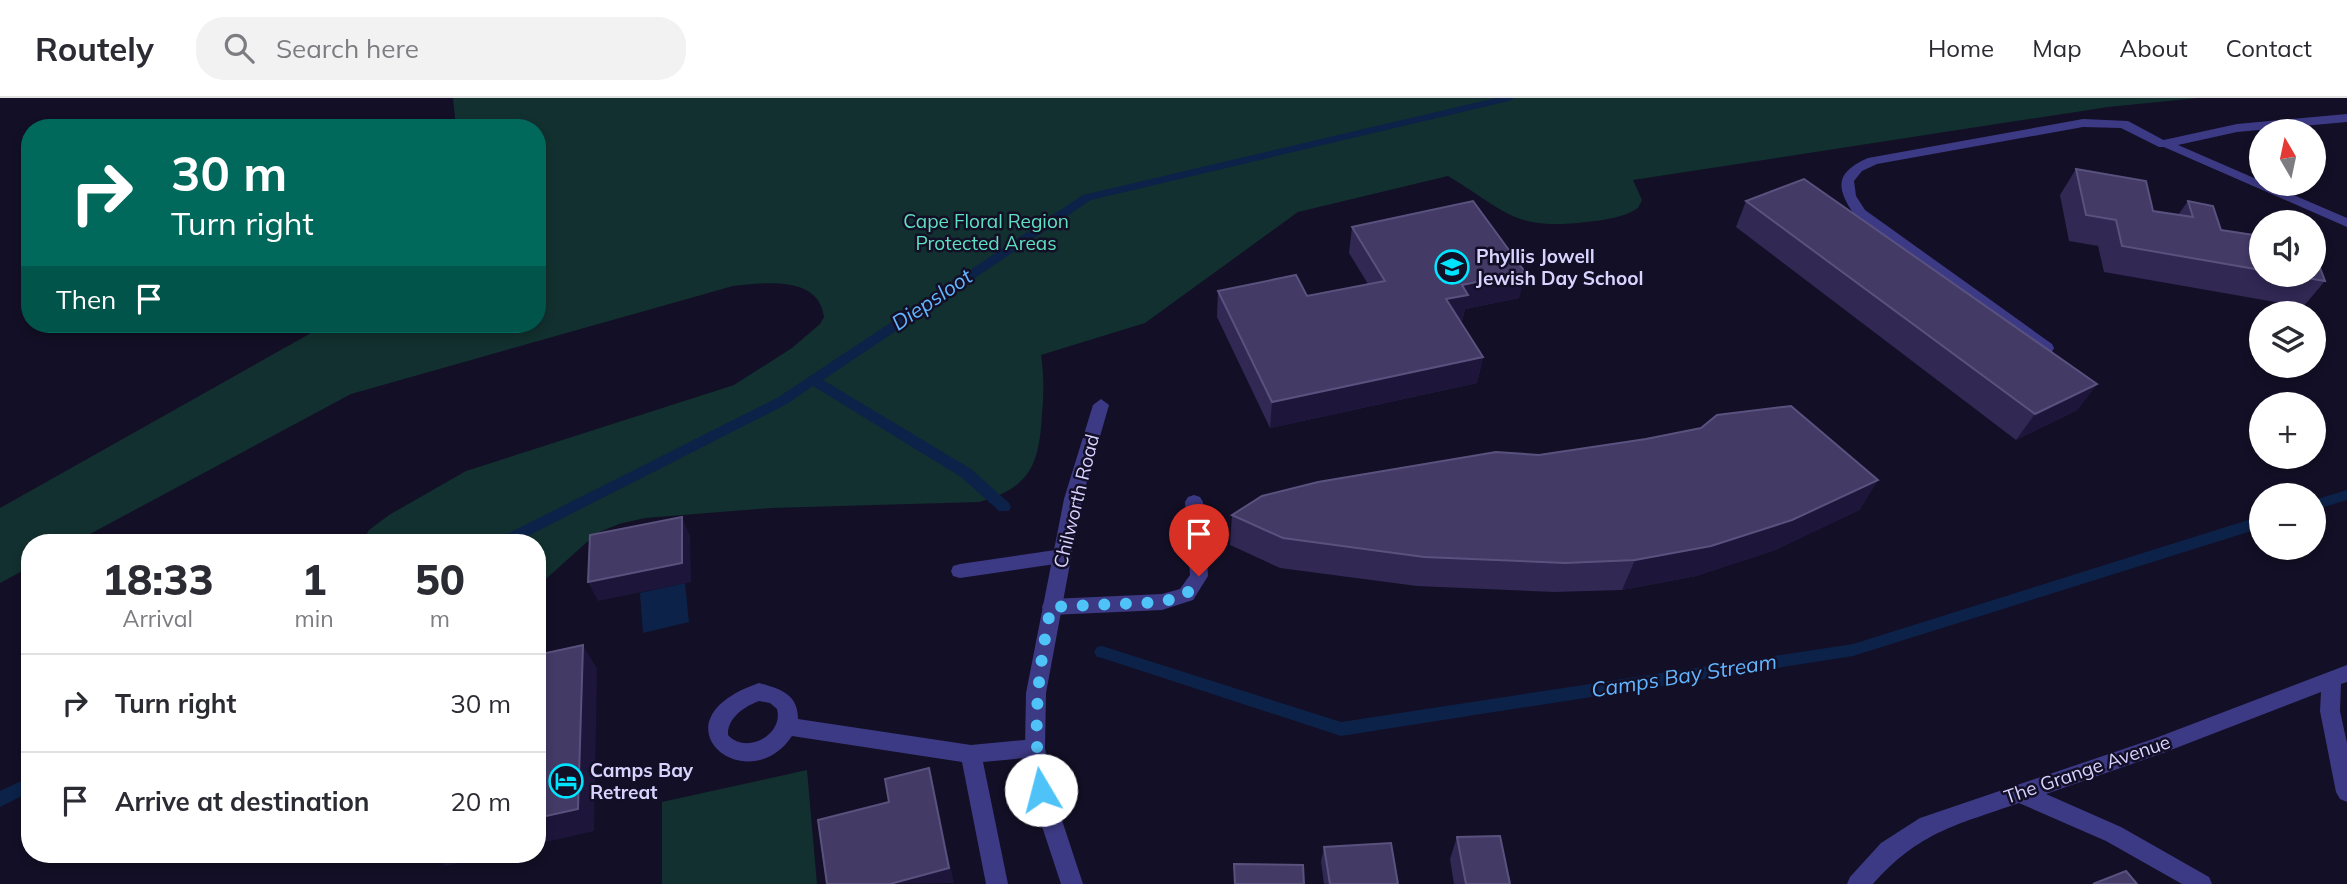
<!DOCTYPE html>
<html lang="en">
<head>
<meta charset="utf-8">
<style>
	:root { --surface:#fff; --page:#f2f2f3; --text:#2b2b33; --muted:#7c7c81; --line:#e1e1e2 }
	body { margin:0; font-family:Mulish,sans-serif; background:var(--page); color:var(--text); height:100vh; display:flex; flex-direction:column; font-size:26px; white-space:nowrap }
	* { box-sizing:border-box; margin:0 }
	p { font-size:23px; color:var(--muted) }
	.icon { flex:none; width:38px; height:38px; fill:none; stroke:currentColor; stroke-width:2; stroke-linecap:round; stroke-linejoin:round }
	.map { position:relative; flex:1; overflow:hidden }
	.drawer { position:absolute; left:21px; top:436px; width:525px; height:329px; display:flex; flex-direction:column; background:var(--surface); border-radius:28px; box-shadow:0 4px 10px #0003 }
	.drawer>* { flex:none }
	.guide { position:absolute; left:21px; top:21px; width:525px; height:214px; border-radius:28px; box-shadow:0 4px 10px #0003; background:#00695c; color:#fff; overflow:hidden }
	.needle { width:46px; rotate:351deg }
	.tools { position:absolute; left:2249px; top:21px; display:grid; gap:14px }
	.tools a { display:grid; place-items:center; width:77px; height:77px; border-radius:50%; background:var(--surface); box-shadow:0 4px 10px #0003; font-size:35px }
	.pin { position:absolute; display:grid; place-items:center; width:60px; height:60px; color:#fff; margin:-72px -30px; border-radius:50% 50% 50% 0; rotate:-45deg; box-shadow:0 0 7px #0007 }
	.pin .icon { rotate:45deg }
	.me { position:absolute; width:77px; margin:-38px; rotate:352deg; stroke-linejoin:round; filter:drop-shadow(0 0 5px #0008) }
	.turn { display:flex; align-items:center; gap:24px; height:147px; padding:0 35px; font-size:32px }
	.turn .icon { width:91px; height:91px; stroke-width:2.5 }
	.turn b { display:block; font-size:49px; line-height:60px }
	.then { display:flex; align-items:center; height:66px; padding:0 35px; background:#0003; gap:14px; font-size:26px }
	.eta { display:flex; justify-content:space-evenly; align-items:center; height:119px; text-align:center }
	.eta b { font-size:42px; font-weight:800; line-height:49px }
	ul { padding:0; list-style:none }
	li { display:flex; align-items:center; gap:21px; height:98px; padding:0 35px; border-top:2px solid var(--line) }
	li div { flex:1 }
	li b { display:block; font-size:26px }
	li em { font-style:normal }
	header { display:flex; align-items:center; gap:42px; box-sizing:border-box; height:98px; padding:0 35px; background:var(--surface); border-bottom:2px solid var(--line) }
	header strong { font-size:33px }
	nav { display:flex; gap:38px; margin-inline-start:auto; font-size:24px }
	.search { width:490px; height:63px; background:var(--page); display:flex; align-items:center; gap:18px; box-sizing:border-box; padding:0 24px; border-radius:28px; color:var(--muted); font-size:26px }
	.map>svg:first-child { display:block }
	.green { fill:#12302f }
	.water { fill:#0c2248 }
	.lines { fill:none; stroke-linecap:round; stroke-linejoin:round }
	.stream { fill:#0c2248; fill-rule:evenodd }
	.service { fill:#3d3a85; fill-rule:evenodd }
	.minor { fill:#3d3a85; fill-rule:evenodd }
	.wall { fill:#312854 }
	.shaded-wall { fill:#1d163a }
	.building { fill:#433a66; stroke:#5a527e; stroke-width:2 }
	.route { stroke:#4fc3f7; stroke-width:12; stroke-dasharray:0 21.6 }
	.labels { text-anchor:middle; stroke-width:5; stroke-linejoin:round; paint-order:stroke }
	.park-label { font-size:19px; fill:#5fe0c0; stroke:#130f26 }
	.poi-label { font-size:19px; font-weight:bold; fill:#d9d4ff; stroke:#130f26; text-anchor:start }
	.street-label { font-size:19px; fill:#d9d4ff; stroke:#130f26 }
	.water-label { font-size:21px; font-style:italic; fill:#62b6ff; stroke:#130f26 }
</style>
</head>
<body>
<header>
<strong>Routely</strong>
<div class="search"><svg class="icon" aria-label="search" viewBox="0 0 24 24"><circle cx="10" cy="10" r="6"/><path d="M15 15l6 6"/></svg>Search here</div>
<nav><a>Home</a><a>Map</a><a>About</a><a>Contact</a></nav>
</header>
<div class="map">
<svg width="2347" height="786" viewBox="0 0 2347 786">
	<rect width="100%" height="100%" fill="#130f26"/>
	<!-- green -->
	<g class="green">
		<path d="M453 0H2198L2108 9 1633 82 1642 102 1638 110C1623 120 1604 122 1586 124 1513 133 1505 112 1448 78L1298 114 1145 225 1041 257C1044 277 1044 297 1042 317 1039 367 1030 390 979 404L771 410 645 420 619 426 597 435 537 489V444H362L369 432 389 417 466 373 734 287 792 250 820 226 824 219C819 176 762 185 733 188L351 296 75 444H30V469L0 485V410L327 226H537V30H456Z"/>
		<path d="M807 672 817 786H662V704Z"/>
	</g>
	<!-- water -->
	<path class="water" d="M685 485 689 524 643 535 640 495Z"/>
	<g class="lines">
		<!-- stream -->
		<g class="stream">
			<path d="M1496 0H1514L1509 3 1091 102 823 282 971 371 1009 405 1011 409 1009 413H999L961 379 813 288 787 306 516 444H497L499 440 777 300 1083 97Z"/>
			<path d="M2347 392V402L2314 412V402Z"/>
			<path d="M2261 418V430L1853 558 1341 638 1102 560 1097 559 1094 554 1097 549 1102 548 1341 624 1853 546Z"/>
			<path d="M30 679V694L0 709V693Z"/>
		</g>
		<!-- service -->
		<g class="service">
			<path d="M2083 21 2128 23 2171 46 2169 49H2159L2121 30 2083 29 1877 66 1862 73 1854 83 1856 98 1865 112 2052 246 2054 250 2052 254H2040L1855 118C1836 90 1834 75 1868 60Z"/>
			<path d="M1194 397 1200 399 1203 404 1208 478 1193 502 1162 512 1051 517 1044 514 1042 509 1044 504 1051 501 1162 496 1180 491 1190 477 1185 404 1188 399Z"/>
			<path d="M1062 451 1068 453 1071 458 1068 463 1062 465 960 480 953 478 951 473 953 468 960 466Z"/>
			<path d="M759 585C780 591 798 596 798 621L971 647 1035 641 1042 644 1045 650 1042 656 1035 659 983 664 1008 786H986L962 664 792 638C747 705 648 623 759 585ZM759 603 770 605 777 611C784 637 746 657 728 637 727 620 745 608 759 603Z"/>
		</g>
		<!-- minor -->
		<g class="minor">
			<path d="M2347 16V24L2237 34 2178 47 2261 83V86H2268L2347 120V129L2157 46 2159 43 2237 26Z"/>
			<path d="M1101 301 1109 307 1082 401 1046 595 1045 650 1052 692 1083 786H1061L1030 692 1025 650 1026 595 1064 401 1093 307Z"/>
			<path d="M2347 567V584L2341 586 2340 613 2347 645V704L2340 701 2336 694 2320 613 2321 594 2163 655 2046 696 2121 729 2209 779 2212 786H2182L2106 743 2019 705C1956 727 1919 734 1873 786H1847L1850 779 1881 745 1920 720 2153 641Z"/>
		</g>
	</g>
	<!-- wall -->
	<g class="wall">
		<path d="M2076 71 2153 113 2178 117 2188 103 2221 132 2261 138V177H2314L2325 183 2303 209 2104 174 2098 148 2069 143 2060 97Z"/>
		<path d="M1746 103 2097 286 2077 312 2016 342 1736 129Z"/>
		<path d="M1352 129 1525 174 1519 200 1465 211 1462 223H1460L1483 259 1477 285 1270 330 1217 219 1218 193 1307 198 1368 186 1349 155Z"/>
		<path d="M1878 382 1859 412 1775 452 1696 478 1622 492 1554 494 1417 488 1280 470 1230 447 1232 417Z"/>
		<path d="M1457 739 1510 786H1454L1450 761Z"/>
		<path d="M1324 749 1398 786H1324L1321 764Z"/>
	</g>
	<!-- shaded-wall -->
	<g class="shaded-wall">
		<path d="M1525 174 1519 200 1465 211 1462 223 1440 227 1446 201 1462 187Z"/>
		<path d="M1483 259 1477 285 1270 330 1272 304Z"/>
		<path d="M2097 286 2077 312 2016 342 2035 316Z"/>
		<path d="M1878 382 1859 412 1775 452 1696 478 1622 492 1635 462Z"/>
		<path d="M682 419 690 438 691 484 598 503 588 484Z"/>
		<path d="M583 547 597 571 594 733 537 746V720Z"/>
		<path d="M929 670 933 686 954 785 890 786Z"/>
		<path d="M434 756H496L445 768Z"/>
	</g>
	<!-- building -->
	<g class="building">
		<path d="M2076 71 2146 83 2153 113 2193 119 2188 103 2213 108 2221 132 2261 138V172L2122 148 2116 122 2086 117Z"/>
		<path d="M1804 81 2097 286 2035 316 1746 103Z"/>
		<path d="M1473 103 1525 174 1462 187 1468 197 1446 201 1483 259 1272 304 1218 193 1296 177 1307 198 1385 183 1352 129Z"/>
		<path d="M2314 154 2325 183 2288 177H2314Z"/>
		<path d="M1791 308 1878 382 1792 422 1711 448 1635 462 1565 465 1424 459 1283 440 1232 417 1262 398 1318 384 1496 354 1539 357 1646 341 1701 330 1717 317Z"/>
		<path d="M682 419V465L588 484 590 437Z"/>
		<path d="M583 547 578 711 537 720V557Z"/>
		<path d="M929 670 949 770 890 786H827L818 722 889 704 885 681Z"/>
		<path d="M1500 738 1510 786H1466L1457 739Z"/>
		<path d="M1391 745 1398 786H1330L1324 749Z"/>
		<path d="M1234 766 1303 767 1304 786H1235Z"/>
		<path d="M2126 773 2137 786H2093Z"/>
	</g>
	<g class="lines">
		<!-- route -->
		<path class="route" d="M1041 692C1032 629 1038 571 1051 509L1162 504 1186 497 1199 478"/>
	</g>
	<!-- icons -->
	<defs>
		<symbol id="school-ring" viewBox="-11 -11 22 22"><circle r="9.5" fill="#130f26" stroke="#00e5ff" stroke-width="1.5"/><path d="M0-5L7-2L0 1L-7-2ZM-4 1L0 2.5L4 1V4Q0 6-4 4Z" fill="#00e5ff"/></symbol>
		<symbol id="hotel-ring" viewBox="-11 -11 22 22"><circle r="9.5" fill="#130f26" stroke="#00e5ff" stroke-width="1.5"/><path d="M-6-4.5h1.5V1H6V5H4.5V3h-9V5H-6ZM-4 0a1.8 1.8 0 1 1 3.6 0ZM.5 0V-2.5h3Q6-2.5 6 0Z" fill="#00e5ff"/></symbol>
	</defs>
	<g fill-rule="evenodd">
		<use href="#school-ring" x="1433" y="150" width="38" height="38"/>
		<use href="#hotel-ring" x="547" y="664" width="38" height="38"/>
	</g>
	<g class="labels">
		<!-- park labels -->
		<g class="park-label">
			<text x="986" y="130">Cape Floral Region<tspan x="986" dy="22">Protected Areas</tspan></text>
		</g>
		<!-- poi labels -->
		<g class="poi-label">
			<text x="1476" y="165">Phyllis Jowell<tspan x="1476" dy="22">Jewish Day School</tspan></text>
			<text x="590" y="679">Camps Bay<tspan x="590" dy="22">Retreat</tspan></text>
		</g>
		<!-- street labels -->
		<g class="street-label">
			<text transform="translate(1076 403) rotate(-76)" y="7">Chilworth Road</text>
			<text transform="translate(2087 671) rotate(-19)" y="7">The Grange Avenue</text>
		</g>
		<!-- water labels -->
		<g class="water-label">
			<text transform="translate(932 202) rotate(-34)" y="7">Diepsloot</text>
			<text transform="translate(1684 578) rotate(-9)" y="7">Camps Bay Stream</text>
		</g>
	</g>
</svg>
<div class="tools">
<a><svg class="needle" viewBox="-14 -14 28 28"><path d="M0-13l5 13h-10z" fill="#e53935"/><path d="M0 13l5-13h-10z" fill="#7c7c81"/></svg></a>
<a><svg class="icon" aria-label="sound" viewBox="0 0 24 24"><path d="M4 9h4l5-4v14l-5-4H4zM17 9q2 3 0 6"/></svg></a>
<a><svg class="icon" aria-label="layers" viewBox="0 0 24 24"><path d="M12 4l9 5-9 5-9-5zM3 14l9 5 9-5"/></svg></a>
<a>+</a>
<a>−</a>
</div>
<div class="pin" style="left:1199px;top:478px;background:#d93025"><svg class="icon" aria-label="arrive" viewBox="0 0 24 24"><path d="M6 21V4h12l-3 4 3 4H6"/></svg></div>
<svg class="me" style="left:1041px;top:692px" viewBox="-20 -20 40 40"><circle r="19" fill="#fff"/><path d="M0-13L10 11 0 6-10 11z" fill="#4fc3f7"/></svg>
<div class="guide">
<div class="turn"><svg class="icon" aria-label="right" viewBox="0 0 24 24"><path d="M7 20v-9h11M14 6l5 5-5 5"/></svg><div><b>30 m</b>Turn right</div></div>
<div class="then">Then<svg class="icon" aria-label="arrive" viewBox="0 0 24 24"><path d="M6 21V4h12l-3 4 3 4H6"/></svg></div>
</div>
<section class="drawer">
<div class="eta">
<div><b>18:33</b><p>Arrival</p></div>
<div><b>1</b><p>min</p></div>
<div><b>50</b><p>m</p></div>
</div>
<ul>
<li><svg class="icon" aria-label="right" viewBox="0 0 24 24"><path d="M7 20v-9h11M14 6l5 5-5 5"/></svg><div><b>Turn right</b></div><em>30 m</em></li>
<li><svg class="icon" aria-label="arrive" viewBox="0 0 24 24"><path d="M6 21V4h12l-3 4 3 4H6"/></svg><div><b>Arrive at destination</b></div><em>20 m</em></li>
</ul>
</section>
</div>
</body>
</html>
